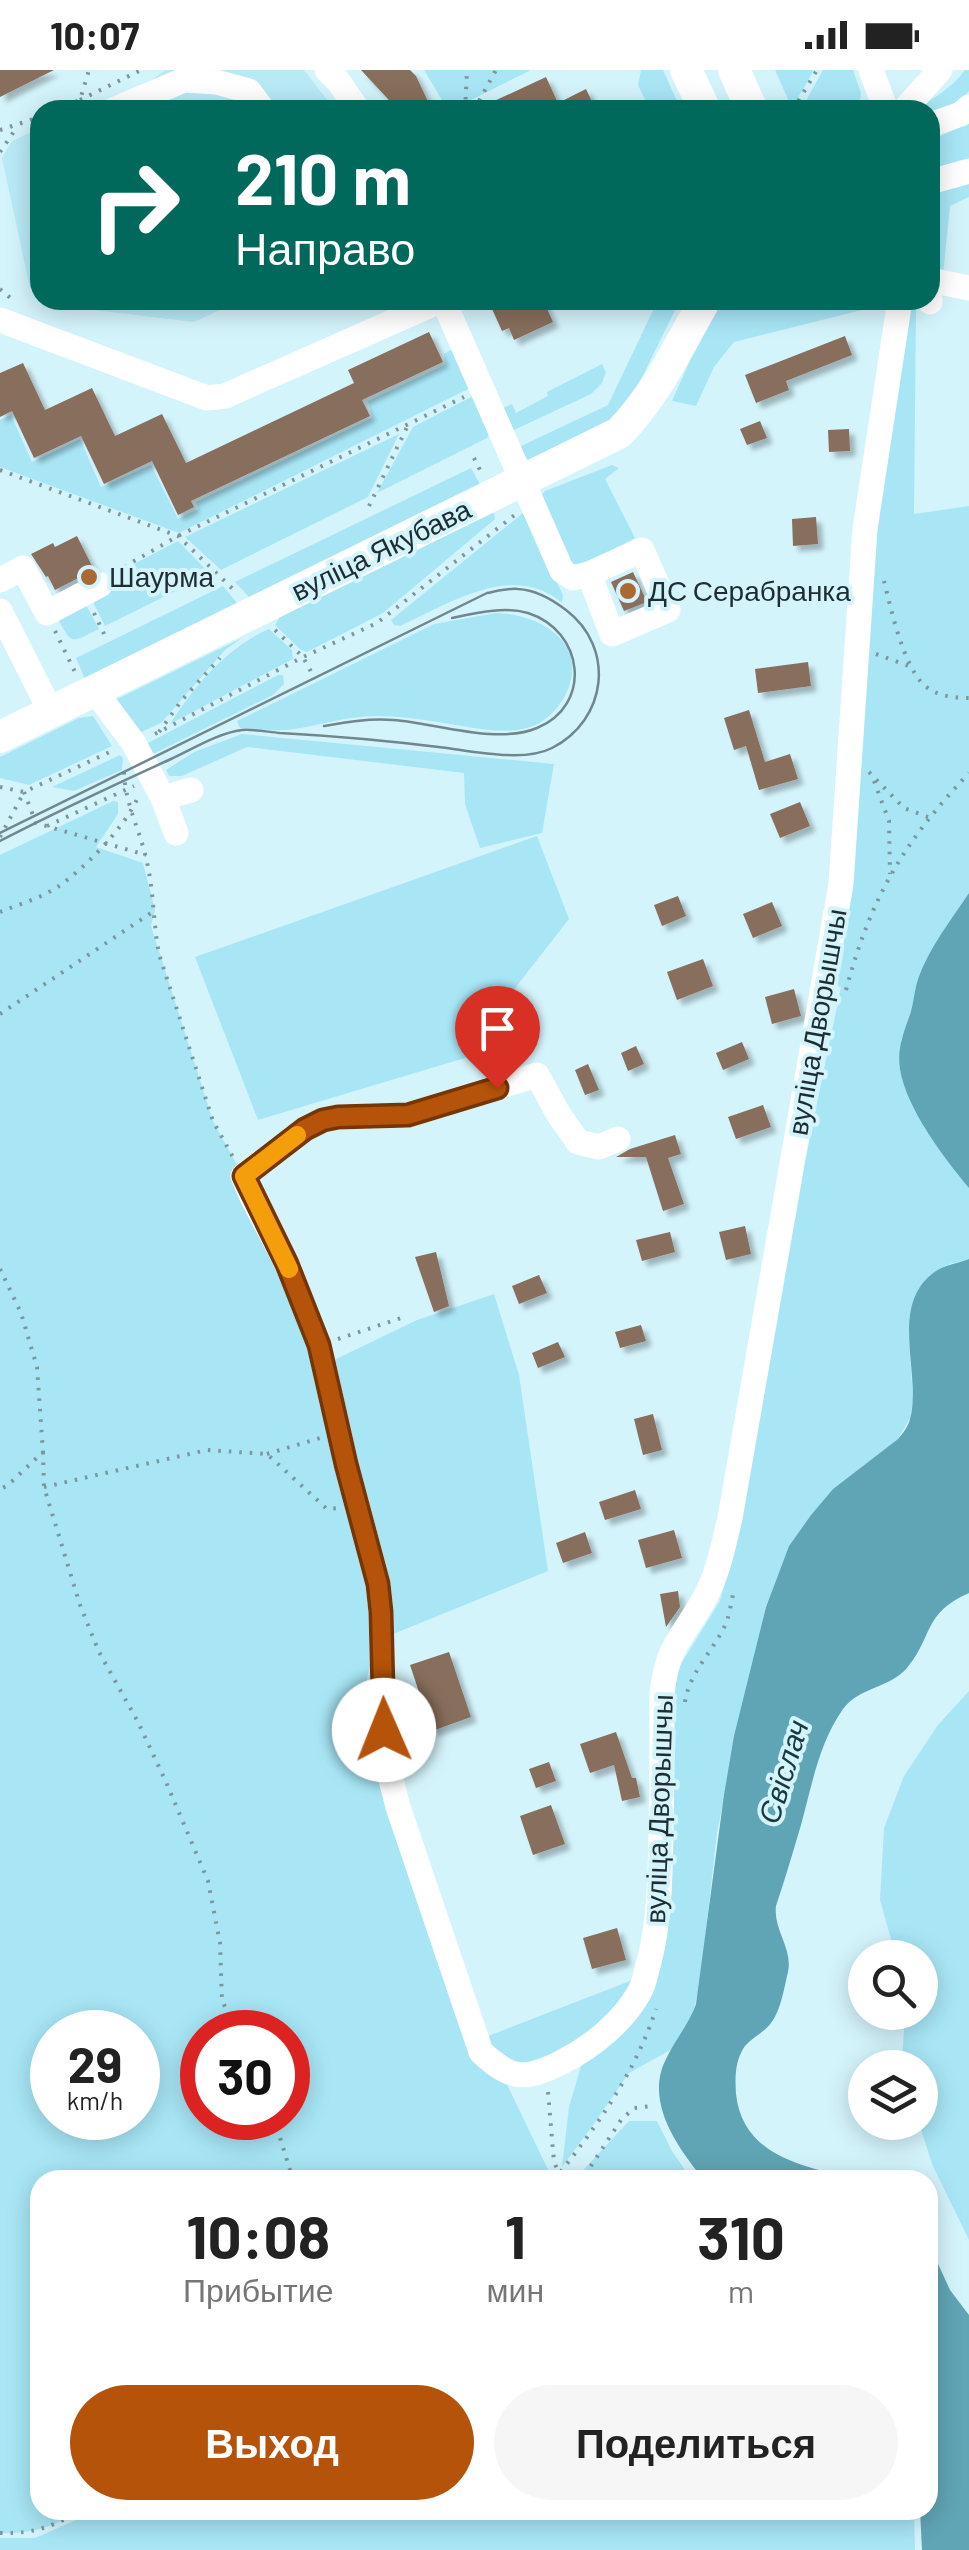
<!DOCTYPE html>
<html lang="ru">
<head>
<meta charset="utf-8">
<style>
	:root { --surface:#fff; --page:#f6f6f6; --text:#222; --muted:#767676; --accent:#b45309 }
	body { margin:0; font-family:Barlow,sans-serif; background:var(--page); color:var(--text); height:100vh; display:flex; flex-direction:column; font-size:38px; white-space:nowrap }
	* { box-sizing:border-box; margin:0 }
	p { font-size:32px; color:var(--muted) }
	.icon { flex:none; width:55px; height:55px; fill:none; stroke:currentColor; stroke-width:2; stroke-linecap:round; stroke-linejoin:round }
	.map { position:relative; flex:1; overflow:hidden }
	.details { position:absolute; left:30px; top:2100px; width:908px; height:350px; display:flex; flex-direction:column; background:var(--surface); border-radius:30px; box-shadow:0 5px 25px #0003 }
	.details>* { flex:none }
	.banner { position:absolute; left:30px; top:30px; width:910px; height:210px; border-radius:30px; box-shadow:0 5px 25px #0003; background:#00695c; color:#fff; overflow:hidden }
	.controls { position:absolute; left:848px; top:1870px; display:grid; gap:20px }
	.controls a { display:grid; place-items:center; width:90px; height:90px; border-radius:50%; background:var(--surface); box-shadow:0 5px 25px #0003; font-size:50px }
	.speed { position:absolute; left:30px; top:1940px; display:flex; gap:20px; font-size:50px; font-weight:700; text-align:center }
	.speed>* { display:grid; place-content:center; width:130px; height:130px; border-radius:50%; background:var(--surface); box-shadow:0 5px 25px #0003; line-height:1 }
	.speed small { font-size:25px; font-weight:400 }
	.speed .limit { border:15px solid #d22; background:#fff; color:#111 }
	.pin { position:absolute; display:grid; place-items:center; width:85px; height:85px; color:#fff; margin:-102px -42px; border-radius:50% 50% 50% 0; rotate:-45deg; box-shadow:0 0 10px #0007 }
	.pin .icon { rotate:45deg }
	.me { position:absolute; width:110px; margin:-55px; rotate:359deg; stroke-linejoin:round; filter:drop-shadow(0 0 8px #0008) }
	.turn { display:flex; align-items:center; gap:35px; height:210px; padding:0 40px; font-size:45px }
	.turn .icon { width:130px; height:130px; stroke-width:2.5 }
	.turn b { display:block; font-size:70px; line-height:85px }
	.eta { display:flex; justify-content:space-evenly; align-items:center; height:170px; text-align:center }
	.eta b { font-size:60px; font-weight:700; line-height:70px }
	.primary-button { display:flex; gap:20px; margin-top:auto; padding:20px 40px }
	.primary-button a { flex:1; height:115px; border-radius:60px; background:var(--accent); color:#fff; font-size:40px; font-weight:700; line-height:115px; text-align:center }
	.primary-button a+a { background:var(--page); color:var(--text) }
	.status { display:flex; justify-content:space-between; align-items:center; height:70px; padding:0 50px; background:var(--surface); direction:ltr }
	.status svg { height:28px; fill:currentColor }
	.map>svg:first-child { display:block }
	.built { fill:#b8eaf6 }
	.green { fill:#a8e6f6; fill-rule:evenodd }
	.water { fill:#60a5b5 }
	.building { fill:#886e5b; filter:url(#shadow) }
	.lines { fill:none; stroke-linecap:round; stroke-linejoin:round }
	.path { stroke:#7d959b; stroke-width:4; stroke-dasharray:2.5 8; stroke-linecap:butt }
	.minor { stroke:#fff; stroke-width:25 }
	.major { stroke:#fff; stroke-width:32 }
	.tram { stroke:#70878d; stroke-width:2.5 }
	.route-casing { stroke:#753606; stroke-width:25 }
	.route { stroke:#b45309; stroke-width:18 }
	.slow { stroke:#f59e0b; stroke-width:18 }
	.poi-dot { fill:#aa6834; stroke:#d4f4fc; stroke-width:4 }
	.labels { text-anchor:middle; stroke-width:8; stroke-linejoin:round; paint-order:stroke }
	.street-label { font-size:28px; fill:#1e2d31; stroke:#d4f4fc }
	.poi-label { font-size:28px; fill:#1e2d31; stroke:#d4f4fc; text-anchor:start }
	.water-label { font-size:30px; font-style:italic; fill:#183941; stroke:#d4f4fc }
</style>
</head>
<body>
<div class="status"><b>10:07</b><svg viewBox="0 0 49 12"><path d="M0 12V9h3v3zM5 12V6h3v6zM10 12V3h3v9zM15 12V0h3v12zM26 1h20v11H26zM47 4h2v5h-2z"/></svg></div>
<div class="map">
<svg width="969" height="2480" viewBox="0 0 969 2480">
	<defs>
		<filter id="shadow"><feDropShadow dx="5.5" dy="5.5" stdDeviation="2.5" flood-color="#0004"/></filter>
	</defs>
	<rect width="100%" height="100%" fill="#d4f4fc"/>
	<!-- built -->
	<g class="built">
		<path d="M165 0H304L335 40H83L147 14Z"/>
		<path d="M40 58V222L30 218 2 88 12 71Z"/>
		<path d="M59 230H242L194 252 94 240Z"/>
	</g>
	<!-- green -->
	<g class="green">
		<path d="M424 0H531L451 40H448Z"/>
		<path d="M641 0H663L681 40H650L638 15Z"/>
		<path d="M775 0H814L792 38Z"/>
		<path d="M823 0H853L861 23 858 40H801Z"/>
		<path d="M965 0H969V21L956 34 930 47V40H913C933 29 951 19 965 0Z"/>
		<path d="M969 47V93L930 102V71L955 59Z"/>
		<path d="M969 113V127L950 136 943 205 930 191V117H958Z"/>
		<path d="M658 230H680L625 342 528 390 519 377 608 335Z"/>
		<path d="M717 230H877L874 237 734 272 714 297 696 336 672 331Z"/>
		<path d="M905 236 916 238 914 444 969 436V823L925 894 917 911 913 934 901 970 907 1019 925 1059 969 1118V1189L950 1194 915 1231 909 1271 913 1330 910 1348 898 1369 833 1419 811 1445 789 1476 766 1537 717 1762 700 1915 691 1949 672 1979 629 2003 593 2055 562 2097 569 2037 588 1972 518 2002 483 1968 648 1904 669 1629 679 1597 720 1531 734 1479 763 1294 841 917 830 914 869 459Z"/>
		<path d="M454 278 472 317 179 463 0 397V350L11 345 32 392 80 369 101 417 151 395 178 449 198 439 196 432 372 348 368 331 445 295 444 284Z"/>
		<path d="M602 294 606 302 602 313 591 324 514 360 503 338 512 334 516 343 548 326 547 322Z"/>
		<path d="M475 325 490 362 487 368 377 423 413 357Z"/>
		<path d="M399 364 368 427 221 500 185 467Z"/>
		<path d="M612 395 619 398 605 409 635 468 575 500 541 426 545 421Z"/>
		<path d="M471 398 481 416 249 527 235 512Z"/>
		<path d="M494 443 495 449 383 543 307 582 301 580 275 555 280 547 481 445Z"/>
		<path d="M523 443 563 525 562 533C513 491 449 534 400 556L394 555 391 550Z"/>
		<path d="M178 471 210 504 105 556 92 530 105 509Z"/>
		<path d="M223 516 237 533 85 609 76 588Z"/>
		<path d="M84 531 99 559C69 574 72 575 56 545Z"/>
		<path d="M496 543C521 544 548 552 564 573 586 603 560 650 527 658 501 665 471 657 444 653 417 649 388 644 361 647 335 649 311 658 285 660 271 661 255 658 240 658L237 651 434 554Z"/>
		<path d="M269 559 292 580 293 589 170 654C194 616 227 577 269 559Z"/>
		<path d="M242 568 225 580 161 653 137 664 111 632Z"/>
		<path d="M278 605H283L284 614 273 625 147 687 146 674Z"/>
		<path d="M93 646 112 676 29 715 0 708V687L79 648Z"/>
		<path d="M242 664 554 694 542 763 480 778 465 734 464 703 247 677 182 706H169L166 700 194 682Z"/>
		<path d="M120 685 123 688 122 700 74 721 52 717Z"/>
		<path d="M113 731 118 732V744L96 777 143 793 155 840 151 856 213 1051 243 1106 332 1291 417 1250 494 1224 519 1305 548 1501 381 1569 378 1558 367 1609 395 1735 500 2000 553 2110H40V2440H84C52 2456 36 2464 0 2463V785ZM52 1962H138V2048H52ZM202 1962H288V2048H202Z"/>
		<path d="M537 766 569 849 505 931 528 969 258 1050 195 887Z"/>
		<path d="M969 1621V2170L932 2094 919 2053 920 1998 904 1997 902 1990 905 1943 920 1942V1888L896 1887 880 1830 884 1758 904 1706 938 1655Z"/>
		<path d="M629 2051H657L672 2081 692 2110H574Z"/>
		<path d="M99 2440H914L915 2480H0V2468H35Z"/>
	</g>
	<!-- water -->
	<g class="water">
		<path d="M969 823V1118C944 1088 906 1038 900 999 897 980 903 964 909 947 914 934 914 921 918 909 929 878 951 850 969 823Z"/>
		<path d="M969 1189V1523C923 1543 933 1567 907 1598 890 1618 859 1617 843 1639 819 1673 812 1715 801 1755 793 1782 785 1809 776 1836 773 1860 793 1878 788 1902 784 1918 781 1940 771 1953 763 1964 750 1968 743 1979 735 1993 735 2008 736 2024 743 2088 807 2097 858 2110H704C678 2078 644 2032 666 1989 675 1970 689 1954 696 1934L724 1725 734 1666 766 1537 789 1476 811 1445 833 1419 898 1369C903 1363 908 1357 910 1349 922 1306 889 1238 932 1204 943 1195 956 1194 969 1189Z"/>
		<path d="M928 2172 950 2220 969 2245V2480H922L920 2440H928Z"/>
	</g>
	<!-- building -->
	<g class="building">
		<path d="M0 0H54L0 27Z"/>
		<path d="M361 0H410L416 6 432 40H394L388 29Z"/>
		<path d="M546 7 558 33 586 19 596 40H475Z"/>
		<path d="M488 230H543L553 252 514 270 509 258 502 261Z"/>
		<path d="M429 262 443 292 362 330 370 346 191 431 194 437 178 445 152 391 104 414 81 366 34 388 12 341 0 347V303L23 293 45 340 92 318 115 366 162 344 186 393 354 313 348 300Z"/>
		<path d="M845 266 852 285 786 311 789 320 756 333 745 305Z"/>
		<path d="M760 351 767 368 747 375 740 359Z"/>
		<path d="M849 359 850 381 829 382 828 360Z"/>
		<path d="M816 447 818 474 793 476 792 449Z"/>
		<path d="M77 466 94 500 55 520 48 506 46 507 31 484 53 473 55 477Z"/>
		<path d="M633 502 647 532 624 541 611 512Z"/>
		<path d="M808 592 811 616 758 623 755 599Z"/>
		<path d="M749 640 765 692 790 684 798 709 759 720 746 676 734 680 724 648Z"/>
		<path d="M800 732 810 756 780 768 770 744Z"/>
		<path d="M678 826 686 846 662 856 654 835Z"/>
		<path d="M772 832 782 856 753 868 743 844Z"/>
		<path d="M703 889 713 916 677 930 667 902Z"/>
		<path d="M794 919 801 946 772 954 765 927Z"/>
		<path d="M742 972 749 989 723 1000 716 983Z"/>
		<path d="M636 976 644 994 628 1001 621 983Z"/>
		<path d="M588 994 599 1020 585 1025 575 1000Z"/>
		<path d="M763 1035 771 1057 736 1069 728 1047Z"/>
		<path d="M675 1065 681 1084 668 1088 684 1134 663 1141 646 1087H616L630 1079Z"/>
		<path d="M745 1156 751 1184 726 1190 719 1162Z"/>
		<path d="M670 1162 675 1182 642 1191 636 1170Z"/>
		<path d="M436 1182 449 1236 434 1242 415 1187Z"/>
		<path d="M539 1205 547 1223 519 1234 512 1216Z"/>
		<path d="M641 1255 646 1271 620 1278 615 1262Z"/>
		<path d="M558 1272 565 1287 538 1298 532 1283Z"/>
		<path d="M653 1344 662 1380 643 1385 634 1349Z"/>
		<path d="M635 1420 641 1439 605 1450 599 1432Z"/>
		<path d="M674 1460 682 1488 646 1498 638 1470Z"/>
		<path d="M585 1462 592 1483 563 1493 556 1473Z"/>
		<path d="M678 1521 680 1537 666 1557 660 1524Z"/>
		<path d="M449 1582 471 1647 432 1661 410 1595Z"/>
		<path d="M616 1662 632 1708H636L640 1727 622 1731 614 1695 590 1703 580 1674Z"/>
		<path d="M549 1692 556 1711 536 1718 529 1699Z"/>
		<path d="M551 1735 565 1774 533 1785 520 1746Z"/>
		<path d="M617 1858 626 1890 592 1899 583 1868Z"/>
	</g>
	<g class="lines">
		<!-- path -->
		<g class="path">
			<path d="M80 30 141 0"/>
			<path d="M56 40 80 30 89 0"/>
			<path d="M465 40 467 0"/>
			<path d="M474 40 496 0"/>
			<path d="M793 40 817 0"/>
			<path d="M0 60 40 47"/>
			<path d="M0 82 17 57"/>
			<path d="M0 219 15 232"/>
			<path d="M474 388 482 404"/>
			<path d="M0 400 178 466 236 522"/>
			<path d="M369 436 408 355"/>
			<path d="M115 502 178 466 464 327"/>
			<path d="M884 511C891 539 903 595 924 615 936 626 954 628 969 628"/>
			<path d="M94 543 104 564"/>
			<path d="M275 560 303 587 315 609"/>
			<path d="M55 561 75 602"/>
			<path d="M876 584 909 596"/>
			<path d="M159 662 182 630 220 588"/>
			<path d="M155 664 303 587 377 553 516 444"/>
			<path d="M124 702C125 733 139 758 146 788 154 820 153 852 159 884L213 1051 234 1089"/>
			<path d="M869 702 904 738 928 747"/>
			<path d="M874 711 889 751 890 804"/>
			<path d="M0 717 24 722 114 680"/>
			<path d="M24 722 36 753 146 785"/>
			<path d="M47 756 134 716"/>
			<path d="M0 767 24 722"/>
			<path d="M0 842C19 834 42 828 59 816 85 798 126 756 138 727"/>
			<path d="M846 920C871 827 903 773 969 703"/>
			<path d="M0 944 154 841"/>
			<path d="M0 1199 21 1243 37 1297 43 1382 7 1416 0 1419"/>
			<path d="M338 1269 407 1246"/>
			<path d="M43 1382 44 1417 80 1535 99 1582 138 1652 166 1712 208 1811 220 1873 222 1931 239 1962"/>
			<path d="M267 1384 320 1368"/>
			<path d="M44 1417 207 1380 267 1384 327 1439 339 1438"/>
			<path d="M685 1632C690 1600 715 1580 727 1551 730 1541 732 1529 734 1519"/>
			<path d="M548 2022 554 2092 559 2103 601 2110"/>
			<path d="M274 2048 293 2110"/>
			<path d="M585 2105 621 2050 634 2038 651 2036"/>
			<path d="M554 2110C596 2058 635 2003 656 1939"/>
			<path d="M0 2463C36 2464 52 2456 84 2440"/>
		</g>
		<!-- minor -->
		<g class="minor">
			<path d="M327 0 338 11 358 40"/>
			<path d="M871 0 886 40"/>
			<path d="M113 40 184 10 216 12 249 21 263 40"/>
			<path d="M904 40 940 0"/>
			<path d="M930 55 961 44 969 37"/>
			<path d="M930 112 969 101"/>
			<path d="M930 210 969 218"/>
			<path d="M443 230 562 501 573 508 589 504 642 480 668 540 612 564 589 504"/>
			<path d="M930 230V232"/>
			<path d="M0 250 207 328 225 326 442 230"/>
			<path d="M0 510 23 498 47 543 100 515"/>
			<path d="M0 541 51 642"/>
			<path d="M95 621 133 672 163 728 176 763"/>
			<path d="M163 728 191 720"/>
			<path d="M618 1069 599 1077 578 1072 559 1045 537 1005 408 1045 338 1047 323 1050 305 1059 243 1106 252 1127 287 1194 319 1275 346 1394 378 1514 381 1542 384 1660 388 1698 398 1737 481 1982C511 2010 525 2011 562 1992 592 1977 624 1951 640 1921 645 1912 646 1901 649 1892 660 1849 660 1806 661 1762 662 1716 662 1670 662 1624 667 1576 681 1570 703 1531 718 1505 723 1477 730 1448L841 814 865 459 900 230"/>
		</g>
		<!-- major -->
		<g class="major">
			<path d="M686 0 705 40"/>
			<path d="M734 0 752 40"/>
			<path d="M0 667 619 363C656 325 679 276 705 230"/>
		</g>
		<!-- tram -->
		<g class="tram">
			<path d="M324 656C347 652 369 648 393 650 436 653 496 675 537 658 593 635 584 561 528 543 504 536 476 543 452 548"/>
			<path d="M0 763 487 523C497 521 508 518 518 519 535 520 553 530 566 540 616 578 607 650 552 678 525 692 476 682 447 678 391 671 336 666 280 663 268 662 254 659 242 660 218 663 193 679 171 689 114 715 56 742 0 771"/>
		</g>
	</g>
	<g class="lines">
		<defs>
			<path id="route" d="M384 1660 381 1542 378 1514 346 1394 319 1275 287 1194 244 1106 305 1059 323 1050 338 1047 408 1045 497 1018"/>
		</defs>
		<!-- route casing -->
		<use href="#route" class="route-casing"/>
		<!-- route -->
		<use href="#route" class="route"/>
		<!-- slow -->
		<path class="slow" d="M289 1199 244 1106 297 1065"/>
	</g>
	<!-- markers -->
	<g class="poi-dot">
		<circle cx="89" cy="507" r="10"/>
		<circle cx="628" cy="521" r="10"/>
	</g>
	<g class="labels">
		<!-- street labels -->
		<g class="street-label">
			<text transform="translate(381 480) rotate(-26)" y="10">вуліца Якубава</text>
			<text transform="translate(817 952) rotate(-80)" y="10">вуліца Дворышчы</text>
			<text transform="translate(659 1739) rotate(-88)" y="10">вуліца Дворышчы</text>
		</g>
		<!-- poi labels -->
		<g class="poi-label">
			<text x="109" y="517">Шаурма</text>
			<text x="648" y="531">ДС Серабранка</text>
		</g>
		<!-- water labels -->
		<g class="water-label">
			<text transform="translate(784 1702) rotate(-73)" y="10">Свіслач</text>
		</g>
	</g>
</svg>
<div class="controls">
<a><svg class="icon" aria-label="search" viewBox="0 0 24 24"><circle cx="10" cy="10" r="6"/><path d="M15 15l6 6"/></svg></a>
<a><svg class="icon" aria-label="layers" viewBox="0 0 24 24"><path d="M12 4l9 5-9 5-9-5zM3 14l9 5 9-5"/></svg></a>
</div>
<div class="speed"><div>29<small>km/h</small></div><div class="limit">30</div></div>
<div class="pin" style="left:497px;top:1018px;background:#d93025"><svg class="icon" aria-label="arrive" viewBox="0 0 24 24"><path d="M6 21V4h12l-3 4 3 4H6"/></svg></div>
<svg class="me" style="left:384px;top:1660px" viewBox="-20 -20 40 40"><circle r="19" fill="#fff"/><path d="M0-13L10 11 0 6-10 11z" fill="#b45309"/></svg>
<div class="banner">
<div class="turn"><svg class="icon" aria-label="right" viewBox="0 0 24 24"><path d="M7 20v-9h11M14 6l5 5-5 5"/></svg><div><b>210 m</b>Направо</div></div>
</div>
<section class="details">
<div class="eta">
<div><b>10:08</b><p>Прибытие</p></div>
<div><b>1</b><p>мин</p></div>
<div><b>310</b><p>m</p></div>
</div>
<div class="primary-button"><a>Выход</a><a>Поделиться</a></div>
</section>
</div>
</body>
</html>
